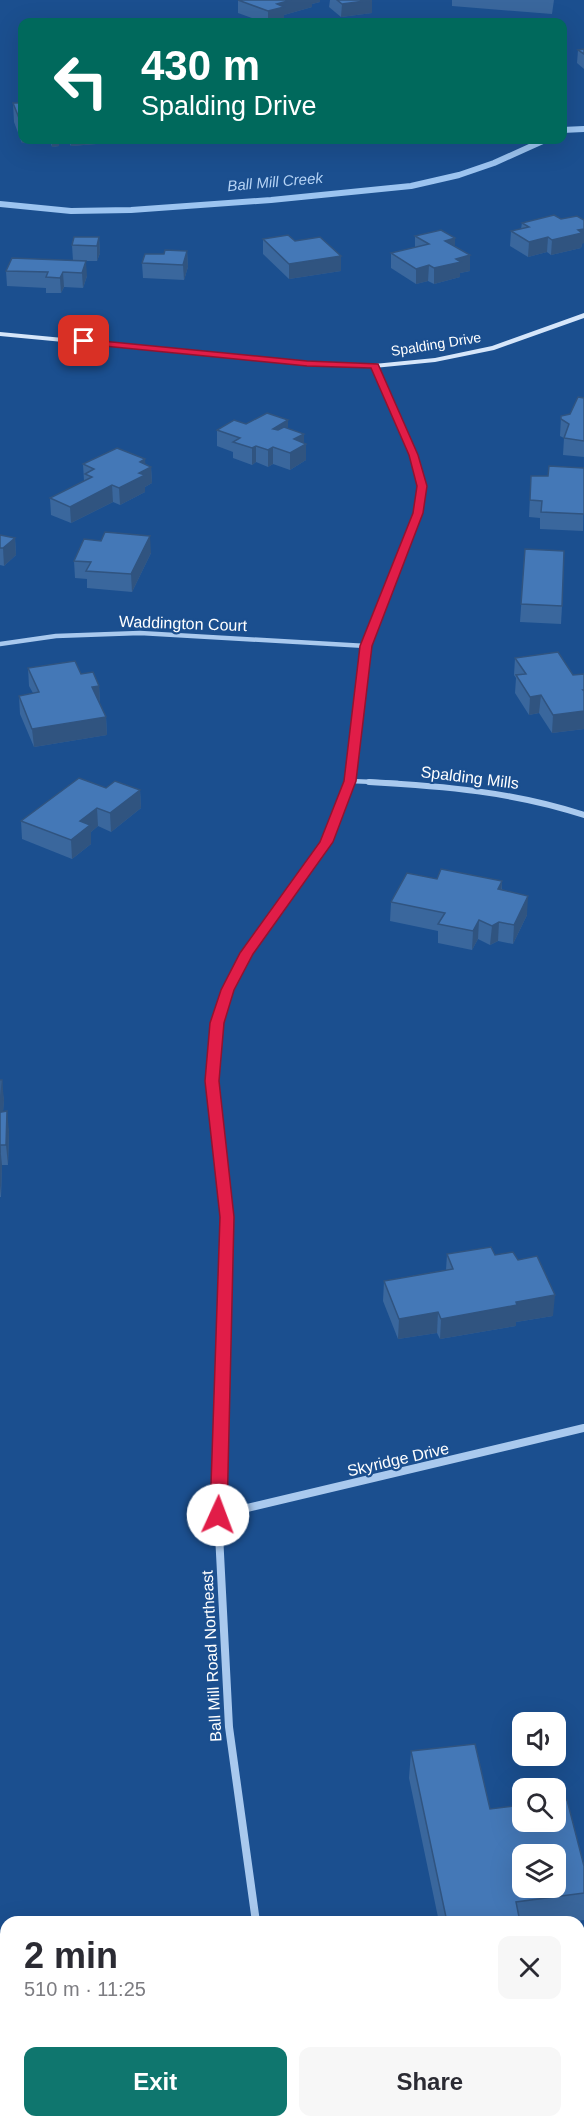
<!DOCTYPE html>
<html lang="en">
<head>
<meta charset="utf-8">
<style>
	:root { --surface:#fff; --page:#f7f7f7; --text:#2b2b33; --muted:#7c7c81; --accent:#0f766e }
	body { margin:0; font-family:Arial,sans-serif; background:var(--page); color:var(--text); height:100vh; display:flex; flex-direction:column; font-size:22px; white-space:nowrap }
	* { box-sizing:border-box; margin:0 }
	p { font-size:20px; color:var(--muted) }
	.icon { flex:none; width:33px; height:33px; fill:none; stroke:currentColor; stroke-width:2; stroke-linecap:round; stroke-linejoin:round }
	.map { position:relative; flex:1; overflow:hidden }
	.sheet { position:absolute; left:0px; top:1916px; width:585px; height:212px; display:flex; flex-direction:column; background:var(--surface); border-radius:18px 18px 0 0; box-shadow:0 6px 24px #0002 }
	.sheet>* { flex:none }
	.hud { position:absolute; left:18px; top:18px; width:549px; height:126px; border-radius:12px; box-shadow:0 6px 24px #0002; background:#00695c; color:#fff; overflow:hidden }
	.buttons { position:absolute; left:512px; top:1712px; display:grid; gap:12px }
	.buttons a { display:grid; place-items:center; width:54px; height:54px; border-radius:12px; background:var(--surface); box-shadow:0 6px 24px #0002; font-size:30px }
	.pin { position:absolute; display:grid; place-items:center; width:51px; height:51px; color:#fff; margin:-26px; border-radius:12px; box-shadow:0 3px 9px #0006 }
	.me { position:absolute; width:66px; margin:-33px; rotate:2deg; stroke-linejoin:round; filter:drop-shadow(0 0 4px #0008) }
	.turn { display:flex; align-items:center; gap:21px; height:126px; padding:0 24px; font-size:27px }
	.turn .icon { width:78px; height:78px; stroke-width:2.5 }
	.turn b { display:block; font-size:42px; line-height:51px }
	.round { display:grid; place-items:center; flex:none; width:63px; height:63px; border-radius:12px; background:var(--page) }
	.overview { display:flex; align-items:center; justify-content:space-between; height:102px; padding:0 24px }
	h1 { font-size:36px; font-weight:800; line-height:45px }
	.action { display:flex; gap:12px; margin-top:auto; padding:12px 24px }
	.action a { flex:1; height:69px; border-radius:12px; background:var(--accent); color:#fff; font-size:24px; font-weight:800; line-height:69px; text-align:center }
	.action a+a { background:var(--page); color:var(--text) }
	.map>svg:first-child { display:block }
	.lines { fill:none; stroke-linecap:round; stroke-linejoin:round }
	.stream { stroke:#9cc4f0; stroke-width:6 }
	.street-far2 { stroke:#a9c9ee; stroke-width:4.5 }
	.street-far1 { stroke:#a9c9ee; stroke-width:6 }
	.street { stroke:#a9c9ee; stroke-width:8 }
	.secondary { fill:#d6e6fa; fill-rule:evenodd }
	.wall { fill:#3a679d }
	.shaded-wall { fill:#305480 }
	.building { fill:#4478b7; stroke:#305480; stroke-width:1.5; fill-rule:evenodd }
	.route { fill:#e11d48; stroke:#92132f; stroke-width:1.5 }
	.labels { text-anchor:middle; stroke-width:4.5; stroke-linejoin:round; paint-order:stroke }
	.far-street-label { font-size:14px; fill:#fff; stroke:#1b4f8f }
	.far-water-label { font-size:15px; font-style:italic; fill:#b5d3f5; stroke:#1b4f8f }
	.street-label { font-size:16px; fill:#fff; stroke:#1b4f8f }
</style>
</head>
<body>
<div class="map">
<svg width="584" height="2126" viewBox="0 0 584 2126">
	<rect width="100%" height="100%" fill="#1b4f8f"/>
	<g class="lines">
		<!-- stream -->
		<g class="stream">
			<path d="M562 130 584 129"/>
			<path d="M0 204 71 211 131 210 271 200 411 186 459 175 494 163 545 140"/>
		</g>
		<!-- street-far2 -->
		<g class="street-far2">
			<path d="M0 644 56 636 140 633 366 646"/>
			<path d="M350 781 398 783"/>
			<path d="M349 783 366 646 418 513 422 486 413 455 374 366"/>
		</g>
		<!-- street-far1 -->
		<g class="street-far1">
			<path d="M369 782C443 786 514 792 584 815"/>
			<path d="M223 1365 227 1217 212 1081 217 1023 228 990 246 953 326 842 350 782"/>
		</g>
		<!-- street -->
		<g class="street">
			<path d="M223 1363 218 1515 229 1727 256 1922"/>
			<path d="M218 1515 584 1428"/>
			<path d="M280 2121V2126"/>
		</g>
		<!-- secondary -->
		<path class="secondary" d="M584 313V318L494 350 435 362 374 368 307 365 0 336V332L307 361 374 364 435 358 492 346Z"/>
	</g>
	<!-- wall -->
	<g class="wall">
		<path d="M238 0 320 2 312 4V7L284 15V20L274 22H263L238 13Z"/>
		<path d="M330 0H372V13L341 17 329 7Z"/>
		<path d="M452 0H554L552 14 452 6Z"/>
		<path d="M584 49V69L577 63 578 50Z"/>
		<path d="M13 103H22V140H109V143L71 146 68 141H59V146L52 147 50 140 22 143 14 122Z"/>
		<path d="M522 223 582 244 581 248 551 255 547 252 528 257 510 246 511 231 521 229Z"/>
		<path d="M415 236 455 238V246L470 255V271L460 273V277L434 284 428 281 416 284 391 268V253L415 247Z"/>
		<path d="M99 237 100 253 97 261H73L87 276 83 288 64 287 61 293H46V288L7 286 6 271 73 261 72 245Z"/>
		<path d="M263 239 295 241 341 256V271L289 279 263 254Z"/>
		<path d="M187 251 188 267 184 280 143 278 142 263 164 254Z"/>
		<path d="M584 398V457L563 455 564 438 560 436 561 416 570 414Z"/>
		<path d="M288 420V429L304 443 306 460 290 470 273 464 268 467 256 462 252 465 233 458V452L217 446V430L246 424Z"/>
		<path d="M83 464H146L151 467 152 483 145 487V492L120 505 113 502 71 523 51 515 50 498 84 481Z"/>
		<path d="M584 468 583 531 540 529V518L529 517 531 476H548Z"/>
		<path d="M0 535 15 538 16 555 4 566 0 565Z"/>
		<path d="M525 549 562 606 561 624 520 622Z"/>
		<path d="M151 553 132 592 87 588V579L75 578 74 561Z"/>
		<path d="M515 658 573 675 584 674V729L552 733 539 713 529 715 515 693 516 678 514 675Z"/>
		<path d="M28 668 81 674 99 686 100 704 106 717 107 735 34 747 20 714 19 696 33 693 29 686Z"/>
		<path d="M106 788 140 790 141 808 111 832 98 826 91 832V844L72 859 22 839 21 821Z"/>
		<path d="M437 879 502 881V890L527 915 513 944 498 941 490 945 478 939 472 950 438 943V931L390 921 391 902Z"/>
		<path d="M0 1080 4 1100 3 1111 9 1131 8 1165H2L1 1197H0Z"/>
		<path d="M447 1254 495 1255 553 1316 516 1322V1326L440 1339 437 1333 398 1339 383 1301 384 1281 446 1270Z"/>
		<path d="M411 1751 490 1809 584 1866V1920L572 1922H439L409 1778Z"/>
	</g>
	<!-- shaded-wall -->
	<g class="shaded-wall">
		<path d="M291 0H320V2L312 4V7L284 15V20L274 22H268V11L277 4Z"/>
		<path d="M372 0V13L341 17 342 4Z"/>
		<path d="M21 123H22V140H50L22 143Z"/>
		<path d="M52 140H68V141H59V146L52 147Z"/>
		<path d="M70 140H109V143L71 146Z"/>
		<path d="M584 229V243L582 244 581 248 551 255 552 240Z"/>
		<path d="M99 237 100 253 97 261V246Z"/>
		<path d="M548 237 547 252 528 257 529 242Z"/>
		<path d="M455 238V253L445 241Z"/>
		<path d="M187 251 188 267 184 280 183 265Z"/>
		<path d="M470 255V271L460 273V277L434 284V268L456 259Z"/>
		<path d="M341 256V271L289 279V264Z"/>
		<path d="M86 261 87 276 83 288 82 273Z"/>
		<path d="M429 265 428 281 416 284V269Z"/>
		<path d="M63 272 64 287 61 293 60 278Z"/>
		<path d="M288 420V436L273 429Z"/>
		<path d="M304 434V445L306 444V460L290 470V453L294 439Z"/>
		<path d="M256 446V462L252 465V448Z"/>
		<path d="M273 447V464L268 467V450Z"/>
		<path d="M145 459 146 470 151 467 152 483 145 487V492L120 505 119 488 140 462Z"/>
		<path d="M112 485 113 502 71 523 70 507Z"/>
		<path d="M150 536 151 553 132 592 131 574Z"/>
		<path d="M15 538 16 555 4 566 3 548Z"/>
		<path d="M99 686 100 704 92 687Z"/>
		<path d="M541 695 539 713 529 715 530 697Z"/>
		<path d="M584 711V729L552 733 553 715Z"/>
		<path d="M106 717 107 735 34 747 32 729Z"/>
		<path d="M140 790 141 808 111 832 110 813Z"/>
		<path d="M97 808 98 826 91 832V844L72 859 71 840 80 821Z"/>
		<path d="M502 881 501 900 498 889Z"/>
		<path d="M528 896 527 915 513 944 514 925Z"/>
		<path d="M479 920 478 939 472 950 473 931Z"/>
		<path d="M499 922 498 941 490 945 492 926Z"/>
		<path d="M2 1080 4 1100 2 1131 1 1112Z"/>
		<path d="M7 1111 9 1131 8 1165 6 1145Z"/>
		<path d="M0 1145 2 1165 1 1197 0 1185Z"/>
		<path d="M555 1295 553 1316 516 1322V1326L440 1339 441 1319 516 1302Z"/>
		<path d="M438 1312 437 1333 398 1339 399 1319Z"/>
	</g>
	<!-- building -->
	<g class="building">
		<path d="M238 0H291L277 4 284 7 268 11Z"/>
		<path d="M337 0H372L342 4Z"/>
		<path d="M584 49V54L578 50Z"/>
		<path d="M13 103H22V123H21Z"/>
		<path d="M554 215 561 219 577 216 584 220V229L578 230 582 233 552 240 548 237 529 242 511 231 529 227 522 223Z"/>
		<path d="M441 230 455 238 445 241 470 255 456 259 461 262 434 268 429 265 416 269 391 253 429 244 415 236Z"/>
		<path d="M288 235 295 241 320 237 341 256 289 264 263 239Z"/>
		<path d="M74 237H99L97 246 72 245Z"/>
		<path d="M165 250 187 251 183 265 142 263 145 254H164Z"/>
		<path d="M12 258 86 261 82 273 63 272 60 278 46 277 48 272 6 271Z"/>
		<path d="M578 397 584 398V441L564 438 569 424 561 419V416L570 414Z"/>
		<path d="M267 413 288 420 273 429 278 430 284 427 304 434 294 439 306 444 290 453 273 447 268 450 256 446 252 448 233 442 240 438 217 430 234 420 246 424Z"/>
		<path d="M117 448 145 459 140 462 151 467 139 473 145 475 119 488 112 485 70 507 50 498 92 477 85 474 94 469 83 464Z"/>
		<path d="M549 466 584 468V514L541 512 542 501 530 500 531 476H548Z"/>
		<path d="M105 532 150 536 131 574 86 571 91 562 74 561 84 539 101 541Z"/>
		<path d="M0 535 15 538 3 548H0Z"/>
		<path d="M525 549 564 551 562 606 521 604Z"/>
		<path d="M558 652 573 675 584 674V690H583L584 691V711L553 715 541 695 530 697 516 675 526 674 515 658Z"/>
		<path d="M75 661 81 674 93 672 99 686 92 687 106 717 32 729 19 696 39 692 28 668Z"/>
		<path d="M79 778 106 788 115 781 140 790 110 813 97 808 80 821 90 825 71 840 21 821Z"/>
		<path d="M441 869 502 881 498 889 528 896 514 925 499 922 492 926 479 920 473 931 438 924 445 913 391 902 407 873 437 879Z"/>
		<path d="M0 1080H2L1 1112 7 1111 6 1145H0V1153Z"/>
		<path d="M491 1247 495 1255 513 1252 518 1260 537 1256 555 1295 516 1302 517 1305 441 1319 438 1312 399 1319 384 1281 453 1269 447 1254Z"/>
		<path d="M475 1744 490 1809 522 1805V1821H555V1801L567 1800 584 1866V1893L516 1902 520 1922H447L411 1751ZM522 1854H555V1887H522Z"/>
	</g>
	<!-- route -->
	<path class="route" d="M81 339 307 361 378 364 418 455 427 486 423 513 372 646 356 781 333 842 253 954 234 990 224 1023 219 1081 234 1217 227 1515 224 1520 218 1522 213 1520 210 1515 220 1217 205 1081 210 1023 221 990 240 953 320 842 344 781 360 646 413 513 417 486 409 455 371 368 307 366 84 344 79 341Z"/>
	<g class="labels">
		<!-- far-street labels -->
		<g class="far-street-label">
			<text transform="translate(436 344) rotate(-9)" y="5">Spalding Drive</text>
		</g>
		<!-- far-water labels -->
		<g class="far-water-label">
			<text transform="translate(275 182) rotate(-5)" y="5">Ball Mill Creek</text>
		</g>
		<!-- street labels -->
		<g class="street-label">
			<text transform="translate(183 623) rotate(2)" y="6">Waddington Court</text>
			<text transform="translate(470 777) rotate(7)" y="6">Spalding Mills</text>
			<text transform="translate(398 1459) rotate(-13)" y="6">Skyridge Drive</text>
			<text transform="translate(211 1656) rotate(-93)" y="6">Ball Mill Road Northeast</text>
		</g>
	</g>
</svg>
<div class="buttons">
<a><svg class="icon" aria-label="sound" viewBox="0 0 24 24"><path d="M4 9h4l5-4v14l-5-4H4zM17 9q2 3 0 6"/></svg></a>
<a><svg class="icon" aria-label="search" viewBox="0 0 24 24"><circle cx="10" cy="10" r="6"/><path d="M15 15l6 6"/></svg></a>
<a><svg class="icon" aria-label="layers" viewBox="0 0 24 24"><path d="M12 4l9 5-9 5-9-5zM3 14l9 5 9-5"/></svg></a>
</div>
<div class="pin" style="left:84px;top:341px;background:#d93025"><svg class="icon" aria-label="arrive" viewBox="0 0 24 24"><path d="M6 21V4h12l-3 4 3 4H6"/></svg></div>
<svg class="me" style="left:218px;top:1515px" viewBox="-20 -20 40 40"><circle r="19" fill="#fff"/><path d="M0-13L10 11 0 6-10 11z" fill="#e11d48"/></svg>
<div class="hud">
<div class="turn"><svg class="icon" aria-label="left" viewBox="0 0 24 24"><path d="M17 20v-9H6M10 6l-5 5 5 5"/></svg><div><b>430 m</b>Spalding Drive</div></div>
</div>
<section class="sheet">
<div class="overview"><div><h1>2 min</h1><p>510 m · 11:25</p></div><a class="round"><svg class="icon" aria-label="close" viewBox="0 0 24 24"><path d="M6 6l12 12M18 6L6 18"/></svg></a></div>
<div class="action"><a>Exit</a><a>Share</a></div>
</section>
</div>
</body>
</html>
